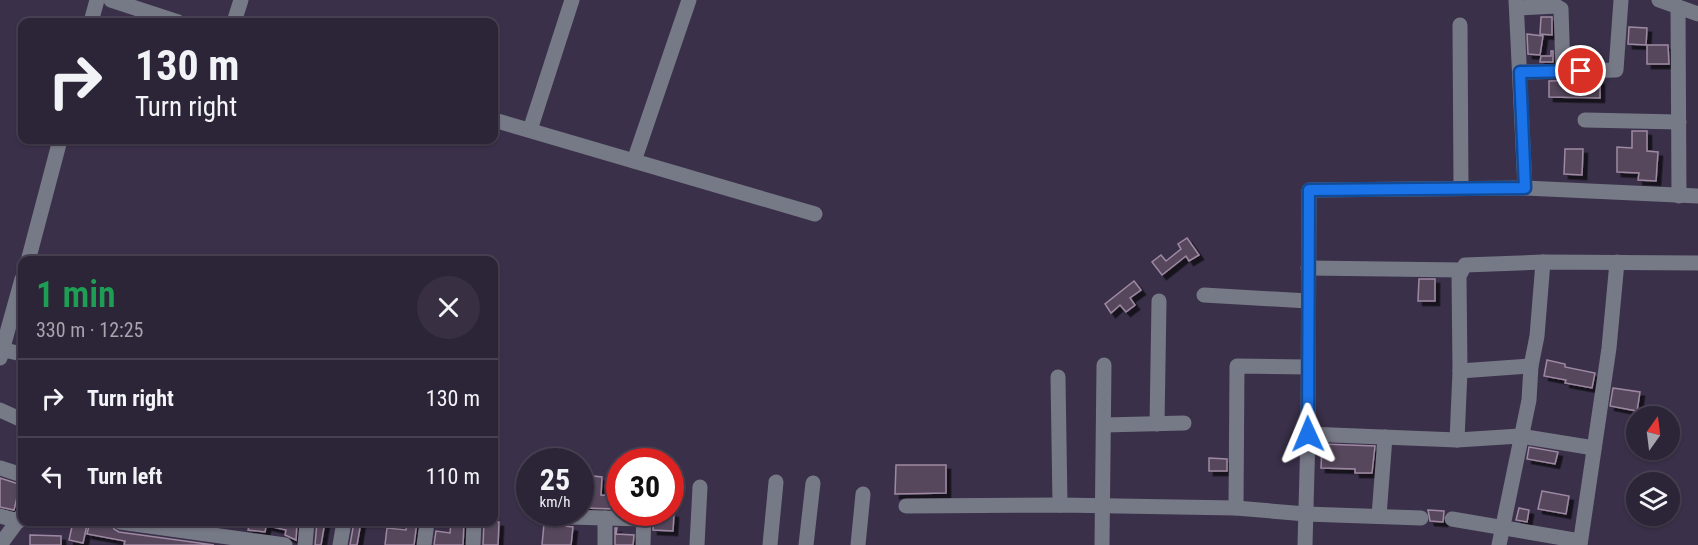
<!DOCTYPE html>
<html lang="en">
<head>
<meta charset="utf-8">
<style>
	:root { --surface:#2c2437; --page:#383042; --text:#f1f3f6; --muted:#a6a4ad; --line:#484152 }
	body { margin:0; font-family:"Roboto Condensed",sans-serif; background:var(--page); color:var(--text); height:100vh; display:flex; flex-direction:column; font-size:22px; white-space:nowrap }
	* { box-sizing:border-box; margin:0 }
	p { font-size:20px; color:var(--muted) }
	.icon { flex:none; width:33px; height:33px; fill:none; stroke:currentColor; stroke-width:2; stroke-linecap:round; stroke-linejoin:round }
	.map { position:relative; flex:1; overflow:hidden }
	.sheet { position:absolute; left:18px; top:256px; width:480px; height:270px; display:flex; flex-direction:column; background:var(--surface); border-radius:12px; box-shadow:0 2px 4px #0004,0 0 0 2px var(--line) }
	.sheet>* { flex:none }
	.top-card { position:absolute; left:18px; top:18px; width:480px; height:126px; border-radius:12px; box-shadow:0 2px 4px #0004,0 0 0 2px var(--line); background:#2c2437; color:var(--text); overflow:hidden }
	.needle { width:39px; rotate:14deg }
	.controls { position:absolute; left:1626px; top:406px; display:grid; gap:12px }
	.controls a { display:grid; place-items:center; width:54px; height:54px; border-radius:50%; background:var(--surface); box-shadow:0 2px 4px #0004,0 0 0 2px var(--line); font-size:30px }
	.speed { position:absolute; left:516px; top:448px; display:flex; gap:12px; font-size:30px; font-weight:700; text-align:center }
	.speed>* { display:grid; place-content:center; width:78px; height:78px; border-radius:50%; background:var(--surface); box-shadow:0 2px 4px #0004,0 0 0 2px var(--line); line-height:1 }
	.speed small { font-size:15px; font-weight:400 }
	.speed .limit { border:9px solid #d22; background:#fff; color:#111 }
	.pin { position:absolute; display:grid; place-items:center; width:51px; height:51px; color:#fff; margin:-26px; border:3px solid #fff; border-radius:50%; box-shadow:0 2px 6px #0007 }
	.me { position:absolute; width:66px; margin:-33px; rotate:359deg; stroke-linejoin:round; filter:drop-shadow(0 0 4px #0008) }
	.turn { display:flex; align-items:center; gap:21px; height:126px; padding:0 18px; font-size:27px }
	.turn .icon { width:78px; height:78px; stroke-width:2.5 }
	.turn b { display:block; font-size:42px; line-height:51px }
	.round { display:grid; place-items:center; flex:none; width:63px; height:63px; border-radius:32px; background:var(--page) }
	.head { display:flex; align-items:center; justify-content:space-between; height:102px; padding:0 18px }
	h1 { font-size:36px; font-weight:600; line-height:45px; color:#1e9e55 }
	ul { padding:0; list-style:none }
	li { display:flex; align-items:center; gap:18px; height:78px; padding:0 18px; border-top:2px solid var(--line) }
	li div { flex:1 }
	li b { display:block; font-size:22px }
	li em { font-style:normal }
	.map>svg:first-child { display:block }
	.building { fill:#57465b; stroke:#9e89a3; stroke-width:1.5; filter:url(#shadow) }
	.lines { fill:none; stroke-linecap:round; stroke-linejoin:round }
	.minor { stroke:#767986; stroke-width:15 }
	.route-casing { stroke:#114b97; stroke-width:15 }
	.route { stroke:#1a73e8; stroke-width:10 }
</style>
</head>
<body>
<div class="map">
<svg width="1698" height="545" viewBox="0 0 1698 545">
	<defs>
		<filter id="shadow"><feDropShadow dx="4.5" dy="4.5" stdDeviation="0" flood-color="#0009"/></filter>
	</defs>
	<rect width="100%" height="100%" fill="#3a3049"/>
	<!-- building -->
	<g class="building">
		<path d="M1541 17H1552V35L1540 34Z"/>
		<path d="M1629 27 1647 28 1646 45 1628 44Z"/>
		<path d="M1527 34 1543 36 1540 55 1528 54Z"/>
		<path d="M1647 45H1668L1669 64H1647Z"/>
		<path d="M1551 51H1553V62H1540L1541 56H1551Z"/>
		<path d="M1600 80V98L1549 97V81Z"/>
		<path d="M1632 131H1647V151L1658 152 1656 181 1638 180 1639 173 1617 172V147L1632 148Z"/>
		<path d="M1565 149H1583L1582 175 1564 174Z"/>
		<path d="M1187 238 1199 255 1189 261 1186 256 1162 275 1152 262 1161 255 1166 261 1181 249 1178 244Z"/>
		<path d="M1419 279H1435V301H1418Z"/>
		<path d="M1134 281 1141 290 1130 298 1135 305 1126 312 1120 305 1111 313 1105 304Z"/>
		<path d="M1547 360 1565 364V367L1595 373 1592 388 1565 383 1566 380 1544 376Z"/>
		<path d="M1613 388 1640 392 1637 411 1610 406Z"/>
		<path d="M1322 444 1375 446 1372 473H1355V469L1321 468Z"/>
		<path d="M1529 447 1558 452 1555 464 1527 459Z"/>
		<path d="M1209 458 1227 459V471H1209Z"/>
		<path d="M896 465H946V493L895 494Z"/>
		<path d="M584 475 602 477 601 495 619 496 618 509 582 508Z"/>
		<path d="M0 478 22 485V494L18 493 14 510 0 507Z"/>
		<path d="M1542 491 1569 496 1566 514 1538 509Z"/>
		<path d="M1519 508 1529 510 1527 522 1516 520Z"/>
		<path d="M1428 510 1444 511 1443 522 1430 521Z"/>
		<path d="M545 513H560L561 522 564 526 573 527 571 545H542Z"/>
		<path d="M659 513H674L673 531 653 530 654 517 659 518Z"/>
		<path d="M73 522 87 525 83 543 69 540Z"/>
		<path d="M90 522 111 523 114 529 119 532 214 545H124L125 541 87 534Z"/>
		<path d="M250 522H267L265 532 248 530Z"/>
		<path d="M268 522H297L296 540 285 535 286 530 268 526Z"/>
		<path d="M317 522H325L321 545H315Z"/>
		<path d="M354 522H361L357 545H350Z"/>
		<path d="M407 522H417L414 545H385L387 528 406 530Z"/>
		<path d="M451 522H464L463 545H434L436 531 450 533Z"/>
		<path d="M484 522H499L498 545H483Z"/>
		<path d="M615 528H617L616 534 634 535 633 545H615Z"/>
		<path d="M30 535 61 536V545H30Z"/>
	</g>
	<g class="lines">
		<!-- minor -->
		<g class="minor">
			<path d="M111 0 178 22"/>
			<path d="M1516 0 1525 188"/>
			<path d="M1659 0 1698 14"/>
			<path d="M1678 7 1679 196"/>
			<path d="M1517 8 1556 6 1561 9 1563 71"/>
			<path d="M91 22 97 0"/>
			<path d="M234 22 241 0"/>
			<path d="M1460 25 1461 188"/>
			<path d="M1520 72 1616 70 1621 0"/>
			<path d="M494 120 815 214"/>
			<path d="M1585 120 1679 122"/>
			<path d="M530 130 572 0"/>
			<path d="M634 161 689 0"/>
			<path d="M28 261 60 140"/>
			<path d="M1308 268 1462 270"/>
			<path d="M1204 295 1308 301"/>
			<path d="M0 349 22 354"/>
			<path d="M0 358 22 279"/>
			<path d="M1460 371 1531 366"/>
			<path d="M1058 377 1060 505"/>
			<path d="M0 410 22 420"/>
			<path d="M1157 424 1159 301"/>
			<path d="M1104 425 1184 423"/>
			<path d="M1308 434 1457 440 1520 436 1594 448"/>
			<path d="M1457 440 1460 371 1459 276 1465 265 1543 262 1698 263"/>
			<path d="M0 468 22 475"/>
			<path d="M906 506 1060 505 1236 508 1306 514 1421 518"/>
			<path d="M1236 508 1237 366 1307 367"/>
			<path d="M0 516 19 521"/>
			<path d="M1379 516 1385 437"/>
			<path d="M569 517 643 519"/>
			<path d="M1452 519 1580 541"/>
			<path d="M120 522 285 545"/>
			<path d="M0 545 22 515"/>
			<path d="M305 545 307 522"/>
			<path d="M340 545 344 522"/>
			<path d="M424 545 427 522"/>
			<path d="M473 545 474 522"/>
			<path d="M605 545V518"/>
			<path d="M643 545 644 513"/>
			<path d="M697 545 700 487"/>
			<path d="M770 545 776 482"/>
			<path d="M806 545 813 483"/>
			<path d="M858 545 863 494"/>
			<path d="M1102 545 1104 365"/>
			<path d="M1305 545 1308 434 1309 190 1525 188 1698 196"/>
			<path d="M1499 545 1529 400 1531 366 1537 336 1543 262"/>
			<path d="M1580 545 1609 348 1617 262"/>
		</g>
	</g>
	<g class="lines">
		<defs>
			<path id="route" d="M1308 434 1309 190 1525 188 1520 72 1581 71"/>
		</defs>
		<!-- route casing -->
		<use href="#route" class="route-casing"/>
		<!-- route -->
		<use href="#route" class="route"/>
	</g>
</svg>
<div class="controls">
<a><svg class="needle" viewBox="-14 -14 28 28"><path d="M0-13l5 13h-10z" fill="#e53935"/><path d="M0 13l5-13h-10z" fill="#a6a4ad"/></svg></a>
<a><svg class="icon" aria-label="layers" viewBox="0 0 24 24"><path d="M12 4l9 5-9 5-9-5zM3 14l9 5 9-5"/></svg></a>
</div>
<div class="speed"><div>25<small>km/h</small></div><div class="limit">30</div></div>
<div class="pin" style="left:1581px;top:71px;background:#d93025"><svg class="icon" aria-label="arrive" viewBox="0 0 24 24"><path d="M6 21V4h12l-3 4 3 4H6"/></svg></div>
<svg class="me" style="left:1308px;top:434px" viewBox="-20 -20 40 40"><path d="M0-17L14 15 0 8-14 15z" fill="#1a73e8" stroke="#fff" stroke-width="4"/></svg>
<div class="top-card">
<div class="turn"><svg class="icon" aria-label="right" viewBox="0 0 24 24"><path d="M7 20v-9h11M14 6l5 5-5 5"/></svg><div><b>130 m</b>Turn right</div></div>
</div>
<section class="sheet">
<div class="head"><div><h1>1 min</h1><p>330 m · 12:25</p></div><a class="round"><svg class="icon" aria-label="close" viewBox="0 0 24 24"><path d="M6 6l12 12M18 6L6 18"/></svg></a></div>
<ul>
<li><svg class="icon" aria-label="right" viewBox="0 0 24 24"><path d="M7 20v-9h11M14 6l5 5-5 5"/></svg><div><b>Turn right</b></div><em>130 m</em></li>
<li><svg class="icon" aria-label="left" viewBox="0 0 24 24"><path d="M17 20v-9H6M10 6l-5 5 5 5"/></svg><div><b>Turn left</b></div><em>110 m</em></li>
</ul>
</section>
</div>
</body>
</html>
